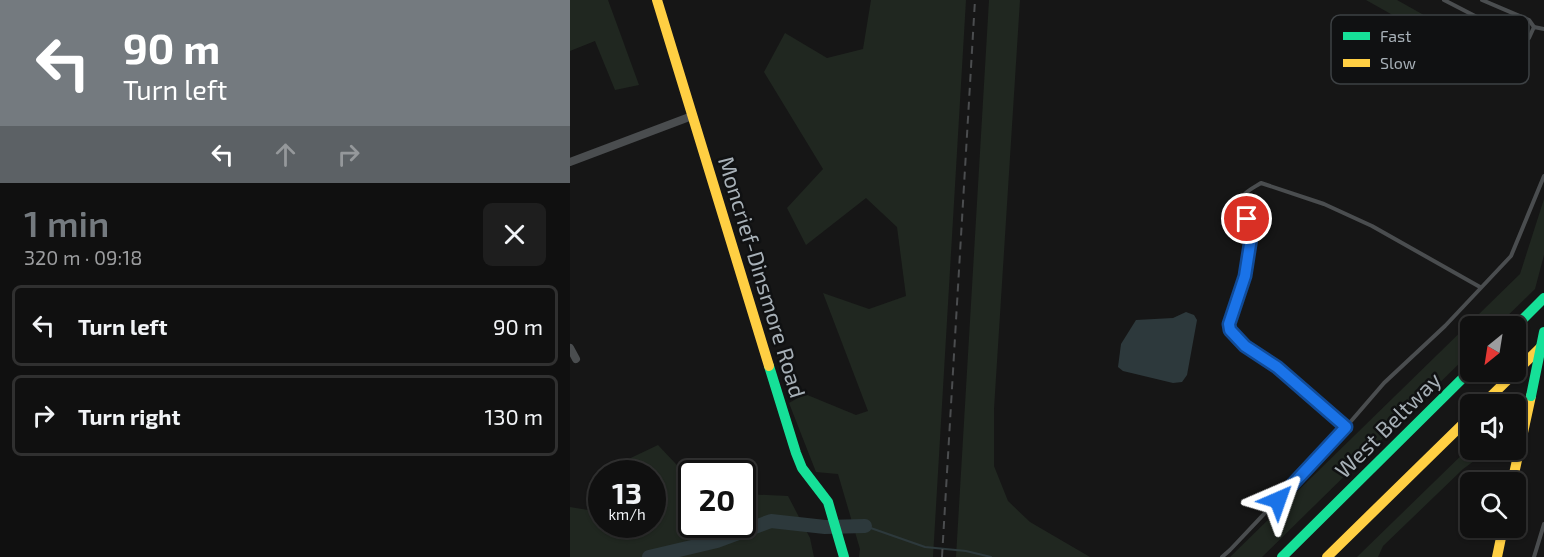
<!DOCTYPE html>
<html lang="en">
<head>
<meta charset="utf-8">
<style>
	:root { --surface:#101010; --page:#1e1e1e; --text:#f1f3f6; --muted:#9c9d9f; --line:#303030; --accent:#747a7f }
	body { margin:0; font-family:"Exo 2",sans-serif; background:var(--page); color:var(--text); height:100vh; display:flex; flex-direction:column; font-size:22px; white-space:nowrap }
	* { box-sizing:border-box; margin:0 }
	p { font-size:20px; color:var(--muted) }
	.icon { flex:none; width:33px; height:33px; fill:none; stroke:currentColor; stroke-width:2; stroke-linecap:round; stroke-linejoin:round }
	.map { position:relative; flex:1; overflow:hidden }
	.sheet { display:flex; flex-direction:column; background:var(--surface); width:570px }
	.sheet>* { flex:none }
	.banner { background:#747a7f; color:#fff; overflow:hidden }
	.needle { width:39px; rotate:210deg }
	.buttons { position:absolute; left:890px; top:316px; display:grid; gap:12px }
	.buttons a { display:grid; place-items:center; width:66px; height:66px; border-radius:9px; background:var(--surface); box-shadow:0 2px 4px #0004,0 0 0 2px var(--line); font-size:30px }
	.speed { position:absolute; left:18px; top:460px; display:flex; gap:12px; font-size:30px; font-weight:700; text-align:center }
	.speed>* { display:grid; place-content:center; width:78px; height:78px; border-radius:50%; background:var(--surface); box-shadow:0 2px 4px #0004,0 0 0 2px var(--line); line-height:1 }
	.speed small { font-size:15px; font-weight:400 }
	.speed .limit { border:3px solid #111; border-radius:9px; background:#fff; color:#111 }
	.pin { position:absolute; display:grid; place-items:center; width:51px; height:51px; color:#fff; margin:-26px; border:3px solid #fff; border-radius:50%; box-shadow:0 2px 6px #0007 }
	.me { position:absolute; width:66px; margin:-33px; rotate:43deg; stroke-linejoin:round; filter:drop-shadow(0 0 4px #0008) }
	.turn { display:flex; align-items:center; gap:21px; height:126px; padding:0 24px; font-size:27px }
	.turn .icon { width:78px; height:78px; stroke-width:2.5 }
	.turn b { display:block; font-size:42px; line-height:51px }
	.lanes { display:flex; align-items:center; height:57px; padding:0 24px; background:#0003; justify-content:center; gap:30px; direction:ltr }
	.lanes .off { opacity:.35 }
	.round { display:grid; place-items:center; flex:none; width:63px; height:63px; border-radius:9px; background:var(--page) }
	.overview { display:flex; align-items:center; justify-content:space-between; height:102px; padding:0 24px }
	h1 { font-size:36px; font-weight:600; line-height:45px; color:var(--accent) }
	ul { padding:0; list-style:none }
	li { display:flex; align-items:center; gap:18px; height:81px; margin:0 12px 9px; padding:0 12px; border:3px solid var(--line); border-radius:9px }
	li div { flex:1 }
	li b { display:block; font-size:22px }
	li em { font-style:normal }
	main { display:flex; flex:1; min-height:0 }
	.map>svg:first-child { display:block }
	.green { fill:#202720 }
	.water { fill:#2d393c }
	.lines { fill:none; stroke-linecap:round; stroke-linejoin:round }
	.stream { stroke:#2d393c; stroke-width:2 }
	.river { stroke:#2d393c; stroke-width:14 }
	.lane { stroke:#4a4d4f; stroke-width:4 }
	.street { stroke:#4a4d4f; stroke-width:8 }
	.fast { stroke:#16e098; stroke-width:10 }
	.slow { stroke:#ffcf43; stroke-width:10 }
	.rail { stroke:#4b4d4f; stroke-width:2; stroke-dasharray:8 6; stroke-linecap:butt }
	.fast-bridge { stroke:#16e098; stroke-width:10 }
	.route-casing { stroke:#114b97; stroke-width:15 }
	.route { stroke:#1a73e8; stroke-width:10 }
	.labels { text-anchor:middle; stroke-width:5; stroke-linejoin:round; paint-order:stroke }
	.street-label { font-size:22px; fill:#a7b0b7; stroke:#101112 }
	.key { fill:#101112; stroke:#3d4144; stroke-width:1.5 }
	.key-label { font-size:16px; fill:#a7b0b7 }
</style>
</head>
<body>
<main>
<section class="sheet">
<div class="banner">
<div class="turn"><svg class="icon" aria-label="left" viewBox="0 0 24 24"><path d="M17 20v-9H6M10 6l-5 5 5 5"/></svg><div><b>90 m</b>Turn left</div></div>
<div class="lanes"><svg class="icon" aria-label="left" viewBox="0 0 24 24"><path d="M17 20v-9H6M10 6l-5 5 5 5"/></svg><svg class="icon off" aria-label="ahead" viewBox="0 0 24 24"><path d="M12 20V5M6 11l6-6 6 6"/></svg><svg class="icon off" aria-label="right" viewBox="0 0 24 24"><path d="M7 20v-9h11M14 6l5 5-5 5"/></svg></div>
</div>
<div class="overview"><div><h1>1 min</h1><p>320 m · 09:18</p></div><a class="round"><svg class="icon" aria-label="close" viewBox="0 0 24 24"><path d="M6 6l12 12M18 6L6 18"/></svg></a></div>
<ul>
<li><svg class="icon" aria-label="left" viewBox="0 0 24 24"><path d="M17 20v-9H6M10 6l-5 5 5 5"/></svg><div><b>Turn left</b></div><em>90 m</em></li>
<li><svg class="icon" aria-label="right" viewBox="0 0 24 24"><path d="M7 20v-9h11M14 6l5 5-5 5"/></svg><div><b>Turn right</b></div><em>130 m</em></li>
</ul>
</section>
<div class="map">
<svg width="974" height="557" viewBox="0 0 974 557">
	<rect width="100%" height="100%" fill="#161616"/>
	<!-- green -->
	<g class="green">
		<path d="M0 0H38L69 85 45 90 25 41 0 51Z"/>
		<path d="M301 0H396L363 557H289L290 549 268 474 246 472 219 403 235 394 286 415 298 411 253 293 299 309 336 296 327 227 296 198 236 245 217 208 253 169 194 72 215 33 257 58 293 49Z"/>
		<path d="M419 0H450L424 409V466L438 501 460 522 520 557H386Z"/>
		<path d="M796 0H827L918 51 954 61 947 76 867 40Z"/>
		<path d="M974 199V255L965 289 926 327H900V353L692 557H660L950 274Z"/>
		<path d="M88 445 121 480 122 525H172L173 494 218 496 240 538 244 557H0V507L18 510 31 488 32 525H82V474H40L46 465Z"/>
		<path d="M900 447V450H919L893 469 813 546 808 557H787Z"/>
	</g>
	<!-- water -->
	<path class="water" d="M616 312 624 315 627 320 617 375 612 382 603 383 553 371 548 367 551 344 566 320 603 318Z"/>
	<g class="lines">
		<!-- stream -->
		<path class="stream" d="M295 526 355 547 396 551 421 557"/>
		<!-- river -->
		<path class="river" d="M79 557 147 541 201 521 255 527 295 526"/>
		<!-- lane -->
		<g class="lane">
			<path d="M874 0 907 17 959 38 964 27 974 29"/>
			<path d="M912 0 959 20 964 27"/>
			<path d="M910 287 802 226 754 204 691 183C678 191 668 194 670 212L683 225 675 276 659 324 660 330 675 346 707 367 776 427 814 383 875 326 941 256 974 176"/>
			<path d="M652 557 660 550 776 427"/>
			<path d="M964 557 974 524"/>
		</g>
		<!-- street -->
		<g class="street">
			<path d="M0 162 122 116"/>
			<path d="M0 348 6 359"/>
		</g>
		<!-- fast -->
		<g class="fast">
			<path d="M945 327 974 298"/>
			<path d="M199 366 226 453 232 468 258 502 274 557"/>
			<path d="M712 557 900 371"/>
		</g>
		<!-- slow -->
		<g class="slow">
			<path d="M87 0 199 366"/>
			<path d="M912 405 974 344"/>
			<path d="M942 483 961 396"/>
			<path d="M757 557 900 417"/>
			<path d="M927 557 933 528"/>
		</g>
		<!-- rail -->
		<path class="rail" d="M372 557 405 0"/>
		<!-- fast-bridge -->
		<path class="fast-bridge" d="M961 396 974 332"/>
	</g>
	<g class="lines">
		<defs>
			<path id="route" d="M677 219 683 225 675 276 659 324 660 330 675 346 707 367 776 427 708 500"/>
		</defs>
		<!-- route casing -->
		<use href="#route" class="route-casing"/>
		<!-- route -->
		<use href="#route" class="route"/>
	</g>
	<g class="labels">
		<!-- street labels -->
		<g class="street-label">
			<text transform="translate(192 277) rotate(73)" y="8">Moncrief-Dinsmore Road</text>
			<text transform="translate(818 425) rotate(-45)" y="8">West Beltway</text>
		</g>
	</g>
	<!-- legend -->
	<rect x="761" y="15" width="198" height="69" rx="9" class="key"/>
	<rect x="773" y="32" width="27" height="8" fill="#16e098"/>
	<rect x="773" y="59" width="27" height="8" fill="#ffcf43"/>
	<g class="key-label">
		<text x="810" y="42">Fast</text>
		<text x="810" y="69">Slow</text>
	</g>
</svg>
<div class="buttons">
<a><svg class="needle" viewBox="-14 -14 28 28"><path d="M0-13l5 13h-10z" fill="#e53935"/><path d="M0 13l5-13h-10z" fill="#9c9d9f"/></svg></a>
<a><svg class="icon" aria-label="sound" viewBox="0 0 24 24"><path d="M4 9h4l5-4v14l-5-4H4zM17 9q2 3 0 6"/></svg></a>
<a><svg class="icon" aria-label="search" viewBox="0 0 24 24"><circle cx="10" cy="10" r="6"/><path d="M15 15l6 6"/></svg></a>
</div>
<div class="speed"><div>13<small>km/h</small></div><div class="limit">20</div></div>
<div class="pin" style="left:677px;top:219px;background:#d93025"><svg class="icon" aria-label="arrive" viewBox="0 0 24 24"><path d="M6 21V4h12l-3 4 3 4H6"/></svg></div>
<svg class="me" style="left:708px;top:500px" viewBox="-20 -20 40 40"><path d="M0-17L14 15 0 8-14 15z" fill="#1a73e8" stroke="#fff" stroke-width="4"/></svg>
</div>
</main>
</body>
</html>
